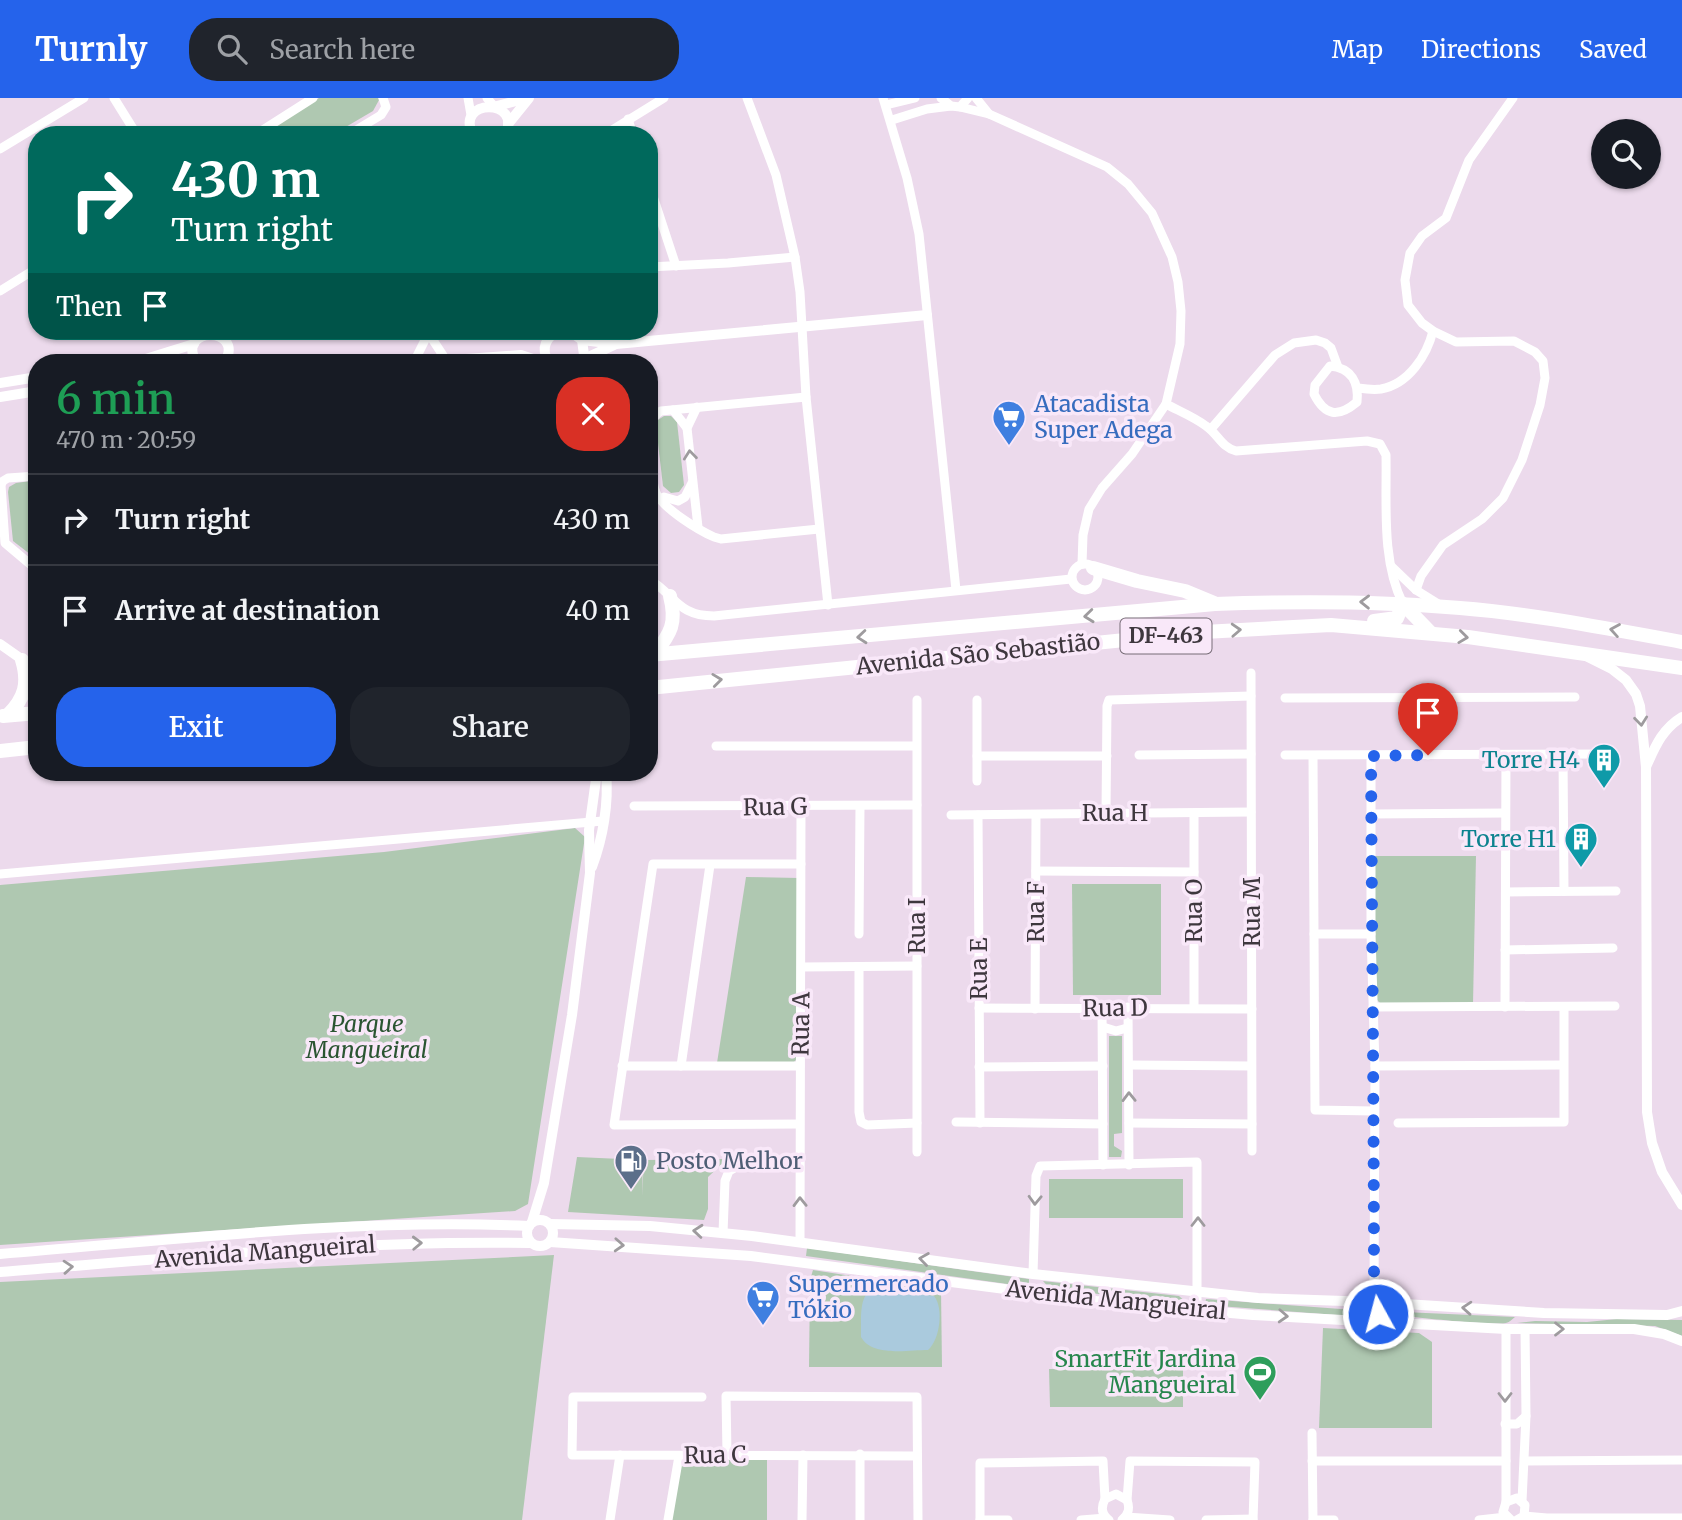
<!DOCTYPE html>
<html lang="en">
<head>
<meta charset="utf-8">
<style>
	:root { --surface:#171b24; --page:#20242c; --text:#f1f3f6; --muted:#9ea1a6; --line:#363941; --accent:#2563eb }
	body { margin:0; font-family:Merriweather,serif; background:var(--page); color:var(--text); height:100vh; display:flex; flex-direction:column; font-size:26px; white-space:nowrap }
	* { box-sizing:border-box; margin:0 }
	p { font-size:23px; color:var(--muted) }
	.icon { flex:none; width:38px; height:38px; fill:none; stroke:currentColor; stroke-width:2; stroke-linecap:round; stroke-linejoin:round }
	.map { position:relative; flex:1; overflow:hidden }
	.details { position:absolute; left:28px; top:256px; width:630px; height:427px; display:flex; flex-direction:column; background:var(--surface); border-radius:28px; box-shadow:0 2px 5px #0004 }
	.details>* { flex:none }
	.guide { position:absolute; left:28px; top:28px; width:630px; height:214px; border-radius:28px; box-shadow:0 2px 5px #0004; background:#00695c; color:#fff; overflow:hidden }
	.buttons { position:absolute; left:1591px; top:21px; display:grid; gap:14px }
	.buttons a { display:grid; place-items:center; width:70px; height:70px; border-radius:50%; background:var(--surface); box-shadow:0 2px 5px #0004; font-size:35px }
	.pin { position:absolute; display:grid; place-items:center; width:60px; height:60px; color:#fff; margin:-72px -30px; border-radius:50% 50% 50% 0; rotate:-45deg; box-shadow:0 0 7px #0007 }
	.pin .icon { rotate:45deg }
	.me { position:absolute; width:77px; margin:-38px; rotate:353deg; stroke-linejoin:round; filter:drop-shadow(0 0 5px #0008) }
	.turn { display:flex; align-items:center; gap:24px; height:147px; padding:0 28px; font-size:32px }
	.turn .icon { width:91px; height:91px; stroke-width:2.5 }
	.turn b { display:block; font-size:49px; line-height:60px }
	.then { display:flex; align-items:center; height:66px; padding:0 28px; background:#0003; gap:14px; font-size:26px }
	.round { display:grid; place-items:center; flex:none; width:74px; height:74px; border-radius:28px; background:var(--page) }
	.summary { display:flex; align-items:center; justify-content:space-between; height:119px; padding:0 28px }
	h1 { font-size:42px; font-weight:600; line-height:52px; color:#1e9e55 }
	.button { display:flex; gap:14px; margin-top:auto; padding:14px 28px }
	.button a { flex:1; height:80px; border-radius:28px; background:var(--accent); color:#fff; font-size:28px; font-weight:600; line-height:80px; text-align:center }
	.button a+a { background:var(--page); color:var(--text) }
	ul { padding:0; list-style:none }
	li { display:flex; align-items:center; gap:21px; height:91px; padding:0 28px; border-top:2px solid var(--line) }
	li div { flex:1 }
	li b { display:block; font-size:26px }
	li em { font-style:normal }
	header { display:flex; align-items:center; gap:42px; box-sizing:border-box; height:98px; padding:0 35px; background:var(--accent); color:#fff }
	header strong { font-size:33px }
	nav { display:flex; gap:38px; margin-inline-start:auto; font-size:24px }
	.search { width:490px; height:63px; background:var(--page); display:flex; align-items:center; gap:18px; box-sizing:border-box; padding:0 24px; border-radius:28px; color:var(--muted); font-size:26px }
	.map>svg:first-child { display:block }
	.green { fill:#afc8b1 }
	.water { fill:#aacadd }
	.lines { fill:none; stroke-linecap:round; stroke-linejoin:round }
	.minor { stroke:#fff; stroke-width:9 }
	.tertiary { stroke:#fff; stroke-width:10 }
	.primary { stroke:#fff; stroke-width:14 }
	.oneway { stroke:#9e9b9e }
	.route { stroke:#2563eb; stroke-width:12; stroke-dasharray:0 21.6 }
	.labels { text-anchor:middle; stroke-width:7; stroke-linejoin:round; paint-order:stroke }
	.shield { fill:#f9e8f9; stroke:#766c76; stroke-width:2 }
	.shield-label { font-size:21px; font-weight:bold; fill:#3e373e }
	.shop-label { font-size:23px; fill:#366cbe; stroke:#f9e8f9; text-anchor:start }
	.street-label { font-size:23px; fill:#3e373e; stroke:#f9e8f9 }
	.culture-label { font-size:23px; fill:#0d838f; stroke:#f9e8f9; text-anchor:end }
	.park-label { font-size:23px; font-style:italic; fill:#2b5532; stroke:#f9e8f9 }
	.service-label { font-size:23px; fill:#4e5e75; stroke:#f9e8f9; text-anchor:start }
	.leisure-label { font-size:23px; fill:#27864d; stroke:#f9e8f9; text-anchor:end }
</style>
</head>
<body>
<header>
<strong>Turnly</strong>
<div class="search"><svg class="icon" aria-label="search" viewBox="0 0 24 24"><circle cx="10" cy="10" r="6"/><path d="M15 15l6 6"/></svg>Search here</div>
<nav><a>Map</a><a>Directions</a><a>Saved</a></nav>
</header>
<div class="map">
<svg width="1682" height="1422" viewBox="0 0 1682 1422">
	<rect width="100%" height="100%" fill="#ecdaec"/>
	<!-- green -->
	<g class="green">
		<path d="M319 0H378L379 2 373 13 332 37H261Z"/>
		<path d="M664 318H671L677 324 684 387 679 394 671 395 663 388 656 328 658 322Z"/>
		<path d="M30 383 37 385 35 460 13 443 8 394 9 389 16 385Z"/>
		<path d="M575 730 585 739 528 1106 515 1113 0 1147V787L384 754Z"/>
		<path d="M1375 758H1476L1473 906H1381L1374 899Z"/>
		<path d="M746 779 799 780 798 960 793 965H717Z"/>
		<path d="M1072 786H1161V897H1073Z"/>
		<path d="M1109 938H1122V1035L1114 1036V1048L1122 1053 1121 1059H1109Z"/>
		<path d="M577 1059 643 1062 642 1098 644 1062 727 1061 708 1079V1111L704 1122 568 1114Z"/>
		<rect x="1049" y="1081" width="134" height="39"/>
		<path d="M807 1150 1029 1181V1189L806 1158Z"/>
		<path d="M554 1157 522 1422H0V1184Z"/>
		<path d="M813 1172 941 1192 942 1269H809L810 1182Z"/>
		<path d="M1043 1183 1179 1198 1187 1205 1050 1191Z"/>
		<path d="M1206 1201 1368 1213 1377 1220 1205 1207Z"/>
		<path d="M1381 1213 1515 1219C1512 1221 1510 1224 1506 1225 1495 1228 1390 1218 1381 1213Z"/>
		<path d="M1617 1221 1682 1222V1238L1655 1228 1517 1225 1535 1223 1587 1224Z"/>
		<path d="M1323 1230 1419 1235 1432 1244V1330H1319Z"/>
		<path d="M1049 1271H1183V1309H1050Z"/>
		<path d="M685 1360H767V1422H671L680 1364Z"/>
	</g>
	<!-- water -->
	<path class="water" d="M875 1189 934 1198C944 1210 940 1242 928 1252 908 1252 872 1259 861 1239 862 1222 857 1197 875 1189Z"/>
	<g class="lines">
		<!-- minor -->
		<g class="minor">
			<path d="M114 0 137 37"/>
			<path d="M468 0 471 17"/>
			<path d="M487 0 492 6"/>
			<path d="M747 0 776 77 795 159 800 194 806 299 828 507"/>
			<path d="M883 0 907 80 919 136 956 492"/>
			<path d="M941 0 951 8 960 9 968 0"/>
			<path d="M976 0 989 16"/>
			<path d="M886 7 915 0"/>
			<path d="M960 9 989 16 1107 69 1128 86 1152 115 1172 159 1178 184 1181 213 1180 246 1166 306C1179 313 1194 319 1206 328 1218 336 1221 349 1236 353L1367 343 1380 346 1386 357C1387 405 1381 462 1403 506"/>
			<path d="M628 21 633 37"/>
			<path d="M892 22 927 11 951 8"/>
			<path d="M255 37 313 0"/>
			<path d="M348 37 381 17 386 9 383 0"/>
			<path d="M604 37 664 0"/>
			<path d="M0 51 84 0"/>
			<path d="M649 86 676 168"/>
			<path d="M649 169 728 165 795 159"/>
			<path d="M0 193 37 170"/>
			<path d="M427 233 446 262"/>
			<path d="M414 264 428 236"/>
			<path d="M1330 268C1352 270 1359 285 1357 304 1338 320 1325 318 1314 296L1315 287Z"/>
			<path d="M1358 290C1365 291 1374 292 1381 291 1409 286 1427 257 1433 233"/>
			<path d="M806 299 661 313C655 317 653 320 651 326 648 338 651 386 657 397 666 412 698 432 714 439L721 441 819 431"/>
			<path d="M697 309 687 330 698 429"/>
			<path d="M673 312 687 330"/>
			<path d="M1211 331 1275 257 1294 245 1316 242 1325 245 1331 250 1338 269"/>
			<path d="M37 378 8 380 3 383 1 387 5 445 37 472"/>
			<path d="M664 399 678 403 685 399 692 385"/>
			<circle cx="1085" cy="479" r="13"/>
			<path d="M1082 466 1083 437 1089 411 1102 390 1132 356 1166 306"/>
			<path d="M1392 469 1416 492 1440 507"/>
			<path d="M649 481C676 498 678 518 714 518L1071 481"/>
			<path d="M1416 492 1421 478 1443 447 1482 421 1503 400 1522 362 1540 307 1545 280 1543 263 1535 254 1514 243 1456 244 1433 233 1422 225 1408 207 1405 182 1410 155 1422 138 1446 120 1469 62 1513 0"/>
			<path d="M1251 575 1252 1053"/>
			<path d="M1285 600 1575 599"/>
			<path d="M917 602V1054"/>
			<path d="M977 602V683"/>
			<path d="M716 648H916"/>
			<path d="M1139 657 1251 656"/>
			<path d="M1285 657 1614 656"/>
			<path d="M1428 657 1429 599"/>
			<path d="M1563 657 1564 793"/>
			<path d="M977 658H1107"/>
			<path d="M1313 658 1315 1012 1373 1013"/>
			<path d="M1371 658V836L1375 968 1374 1204"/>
			<path d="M634 708 917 707"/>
			<path d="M1106 715 1107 608 1109 602 1251 598"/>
			<path d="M1194 716V910"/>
			<path d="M1371 716 1505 715"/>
			<path d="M951 717 1251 714"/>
			<path d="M978 717 980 1025"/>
			<path d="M1036 773 1194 774"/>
			<path d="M0 776 603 723"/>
			<path d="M1506 794 1616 793"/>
			<path d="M859 836 860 708"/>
			<path d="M1314 836H1371"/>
			<path d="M1505 852 1613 850"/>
			<path d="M802 869 917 868"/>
			<path d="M859 869V1014L861 1024 867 1027 917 1025"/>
			<path d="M1128 909 1129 1067"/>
			<path d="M1373 909 1615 908"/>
			<path d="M1505 909 1506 658"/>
			<path d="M979 910 1252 911"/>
			<path d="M1102 910 1103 1067"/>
			<path d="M1035 911 1036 717"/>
			<path d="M1103 929 1116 933 1127 930"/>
			<path d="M1129 967 1251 968"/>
			<path d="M622 968H800"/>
			<path d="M681 968 710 767"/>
			<path d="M1375 968 1563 967"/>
			<path d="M979 969 1103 968"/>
			<path d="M956 1024 1103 1026"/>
			<path d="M1129 1025 1252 1026"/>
			<path d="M1398 1025 1564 1024V909"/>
			<path d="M799 1026 614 1027 653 766H801"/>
			<path d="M723 1135 725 1083 729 1073 740 1067 799 1066"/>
			<path d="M800 1143 801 708"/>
			<path d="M1033 1176 1036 1078 1040 1068 1197 1064V1212"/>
			<path d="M1506 1231V1404L1503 1414 1511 1422"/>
			<path d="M702 1299H573L572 1357 917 1358"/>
			<path d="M1505 1326H1517L1526 1318"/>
			<path d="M1312 1335 1313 1422"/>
			<path d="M727 1356 726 1298 917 1299 918 1422"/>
			<path d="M1312 1363H1506"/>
			<path d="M1525 1363 1682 1362"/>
			<path d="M1127 1402 1130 1363 1255 1364 1253 1422"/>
			<path d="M1522 1403 1526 1318 1525 1231"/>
			<path d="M1506 1404 1517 1400 1525 1407 1524 1418 1517 1422"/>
			<path d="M1524 1418 1547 1420H1682"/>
			<path d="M1126 1419 1170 1422"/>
			<path d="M610 1422 620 1357"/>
			<path d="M668 1422 679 1358"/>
			<path d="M802 1422 803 1357"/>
			<path d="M860 1422V1356"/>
			<path d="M980 1422V1365L1103 1363 1105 1401"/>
			<path d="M980 1422H1008"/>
			<path d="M1081 1422 1106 1420"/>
			<path d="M1109 1422C1101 1416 1101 1409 1105 1401L1116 1396 1127 1402C1130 1410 1129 1416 1122 1422"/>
			<path d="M1206 1422 1253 1421"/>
			<path d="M1313 1422H1334"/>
			<path d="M1479 1422 1506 1419"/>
		</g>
		<!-- tertiary -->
		<g class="tertiary">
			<path d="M497 8 528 0"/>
			<path d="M508 26 529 0"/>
			<path d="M473 37C454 0 524 0 505 37"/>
			<path d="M569 233 582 242 584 257 581 264"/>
			<path d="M582 242 616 246 927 217"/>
			<path d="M582 262 614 247"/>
			<path d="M136 264 194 246"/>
			<path d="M196 264C176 228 245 228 225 264"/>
			<path d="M425 264 521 257 542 264"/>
			<path d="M548 264C541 250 545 238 561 233"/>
			<path d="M0 285 37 279"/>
			<path d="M0 299 37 293"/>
			<path d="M0 546 37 572"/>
			<path d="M1588 559 1612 571 1626 582 1636 596 1640 608 1646 669 1647 1014 1652 1045 1662 1074 1682 1107"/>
			<path d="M1646 669C1655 649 1662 631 1682 619"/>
			<path d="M592 769C603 740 609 705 606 674"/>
			<circle cx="540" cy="1135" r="13"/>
			<path d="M532 1124 544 1085 572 917 590 775 589 732 597 674"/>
			<path d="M550 1126 650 1128 752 1138 1033 1176 1258 1200 1374 1204 1544 1215 1667 1217 1682 1213"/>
			<path d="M550 1144 751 1158 1096 1203 1253 1217 1506 1231H1634L1664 1236 1682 1243"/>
			<path d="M0 1156C175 1142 352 1120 529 1128"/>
			<path d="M0 1174C176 1160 353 1142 530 1145"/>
		</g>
		<!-- primary -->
		<g class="primary">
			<path d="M1093 470 1137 483 1185 493 1214 505"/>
			<path d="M1403 506 1431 535"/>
			<path d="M1374 523 1397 520 1403 506"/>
			<path d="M649 557 1215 506C1297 503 1378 503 1460 510 1535 516 1609 531 1682 544"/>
			<path d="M654 557C671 535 677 525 670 498"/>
			<path d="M649 590 1204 534 1331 527 1468 539 1682 570"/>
			<path d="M8 617C25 600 29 585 22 562"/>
			<path d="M3 618 37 615"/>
			<path d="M0 653 37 649"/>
		</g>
	</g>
	<!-- one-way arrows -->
	<defs><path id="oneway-chevron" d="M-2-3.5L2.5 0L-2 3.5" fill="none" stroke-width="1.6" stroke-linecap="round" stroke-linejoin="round" transform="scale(1.75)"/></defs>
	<g class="oneway">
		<use href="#oneway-chevron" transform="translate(690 357) rotate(-96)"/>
		<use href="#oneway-chevron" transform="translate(1365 504) rotate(-179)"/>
		<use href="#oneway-chevron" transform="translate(1089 518) rotate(174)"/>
		<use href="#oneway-chevron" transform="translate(1236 532) rotate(-3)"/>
		<use href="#oneway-chevron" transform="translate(1615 532) rotate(-170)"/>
		<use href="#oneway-chevron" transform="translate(862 539) rotate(175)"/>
		<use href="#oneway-chevron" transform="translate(1463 539) rotate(7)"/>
		<use href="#oneway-chevron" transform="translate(717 582) rotate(-7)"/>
		<use href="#oneway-chevron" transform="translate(1641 623) rotate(84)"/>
		<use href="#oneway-chevron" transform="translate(1129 999) rotate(-91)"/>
		<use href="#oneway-chevron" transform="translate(1035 1102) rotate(92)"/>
		<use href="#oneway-chevron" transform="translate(800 1104) rotate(-91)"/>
		<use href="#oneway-chevron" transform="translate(1198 1124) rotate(-90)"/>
		<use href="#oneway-chevron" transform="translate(698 1133) rotate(-175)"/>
		<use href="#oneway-chevron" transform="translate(417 1145) rotate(-2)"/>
		<use href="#oneway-chevron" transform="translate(619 1147) rotate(3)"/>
		<use href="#oneway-chevron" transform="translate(924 1161) rotate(-172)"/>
		<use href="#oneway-chevron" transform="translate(68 1169) rotate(-4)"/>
		<use href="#oneway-chevron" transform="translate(1467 1210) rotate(-176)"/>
		<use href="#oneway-chevron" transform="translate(1283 1218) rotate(3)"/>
		<use href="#oneway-chevron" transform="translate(1559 1231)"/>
		<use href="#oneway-chevron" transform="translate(1505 1299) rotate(90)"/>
	</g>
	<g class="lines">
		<!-- route -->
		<path class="route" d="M1378 1216 1374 1204C1374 1022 1372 840 1371 658L1428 657"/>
	</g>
	<!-- icons -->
	<defs>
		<symbol id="supermarket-pin" viewBox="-11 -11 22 30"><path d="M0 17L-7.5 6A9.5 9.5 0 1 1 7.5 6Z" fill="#3f7fe0" stroke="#f9e8f9"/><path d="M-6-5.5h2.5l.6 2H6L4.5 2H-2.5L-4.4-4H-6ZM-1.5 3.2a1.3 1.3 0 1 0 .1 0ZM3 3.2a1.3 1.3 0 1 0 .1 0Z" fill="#fff"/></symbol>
		<symbol id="building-pin" viewBox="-11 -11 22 30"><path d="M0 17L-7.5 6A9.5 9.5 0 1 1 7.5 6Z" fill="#0f9aa8" stroke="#f9e8f9"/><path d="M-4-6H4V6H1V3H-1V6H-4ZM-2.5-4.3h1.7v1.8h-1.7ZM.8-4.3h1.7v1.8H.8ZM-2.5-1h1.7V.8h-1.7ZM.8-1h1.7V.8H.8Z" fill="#fff"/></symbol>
		<symbol id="fuel-pin" viewBox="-11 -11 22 30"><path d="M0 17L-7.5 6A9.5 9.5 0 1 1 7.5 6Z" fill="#5c6f8a" stroke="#f9e8f9"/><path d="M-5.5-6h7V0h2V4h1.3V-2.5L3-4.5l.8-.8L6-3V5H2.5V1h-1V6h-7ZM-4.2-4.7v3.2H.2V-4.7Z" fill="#fff"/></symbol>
		<symbol id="stadium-pin" viewBox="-11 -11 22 30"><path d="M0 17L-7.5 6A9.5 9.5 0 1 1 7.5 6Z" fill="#2e9e5b" stroke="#f9e8f9"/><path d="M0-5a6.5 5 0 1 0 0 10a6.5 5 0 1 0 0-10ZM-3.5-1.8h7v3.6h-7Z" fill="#fff"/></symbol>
	</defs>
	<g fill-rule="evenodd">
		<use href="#supermarket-pin" x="990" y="300" width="38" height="52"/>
		<use href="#building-pin" x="1585" y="643" width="38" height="52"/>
		<use href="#building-pin" x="1562" y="722" width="38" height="52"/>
		<use href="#fuel-pin" x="612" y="1044" width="38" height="52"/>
		<use href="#supermarket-pin" x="744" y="1180" width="38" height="52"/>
		<use href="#stadium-pin" x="1241" y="1255" width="38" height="52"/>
	</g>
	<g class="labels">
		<!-- shield labels -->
		<rect class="shield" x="1120.5" y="520.5" width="91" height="35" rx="5"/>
		<g class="shield-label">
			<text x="1166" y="545">DF-463</text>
		</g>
		<!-- shop labels -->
		<g class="shop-label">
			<text x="1034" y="314">Atacadista<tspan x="1034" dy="26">Super Adega</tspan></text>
			<text x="788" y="1194">Supermercado<tspan x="788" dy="26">Tókio</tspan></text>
		</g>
		<!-- street labels -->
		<g class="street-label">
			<text transform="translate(978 556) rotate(-6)" y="8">Avenida São Sebastião</text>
			<text transform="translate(775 709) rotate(-1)" y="8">Rua G</text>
			<text x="1115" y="723">Rua H</text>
			<text transform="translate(1194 813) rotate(-90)" y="8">Rua O</text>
			<text transform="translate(1036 814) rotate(-90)" y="8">Rua F</text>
			<text transform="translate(1252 814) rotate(-90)" y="8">Rua M</text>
			<text transform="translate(917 828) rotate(-90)" y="8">Rua I</text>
			<text transform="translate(979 871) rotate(-90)" y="8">Rua E</text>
			<text transform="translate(1115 910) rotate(-1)" y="8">Rua D</text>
			<text transform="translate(801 926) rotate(-89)" y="8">Rua A</text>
			<text transform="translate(265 1154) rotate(-4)" y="8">Avenida Mangueiral</text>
			<text transform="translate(1116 1202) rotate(6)" y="8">Avenida Mangueiral</text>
			<text transform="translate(715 1357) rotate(-1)" y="8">Rua C</text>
		</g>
		<!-- culture labels -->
		<g class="culture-label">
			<text x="1580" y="670">Torre H4</text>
			<text x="1556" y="749">Torre H1</text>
		</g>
		<!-- park labels -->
		<g class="park-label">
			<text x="367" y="934">Parque<tspan x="367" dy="26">Mangueiral</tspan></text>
		</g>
		<!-- service labels -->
		<g class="service-label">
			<text x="656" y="1071">Posto Melhor</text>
		</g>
		<!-- leisure labels -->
		<g class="leisure-label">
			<text x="1236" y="1269">SmartFit Jardina<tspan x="1236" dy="26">Mangueiral</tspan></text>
		</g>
	</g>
</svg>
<div class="buttons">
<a><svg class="icon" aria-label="search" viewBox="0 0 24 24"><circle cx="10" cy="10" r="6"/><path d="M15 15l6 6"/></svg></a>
</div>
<div class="pin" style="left:1428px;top:657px;background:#d93025"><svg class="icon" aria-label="arrive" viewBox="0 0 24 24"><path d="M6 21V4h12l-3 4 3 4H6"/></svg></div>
<svg class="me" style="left:1378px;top:1216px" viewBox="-20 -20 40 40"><circle r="17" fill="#2563eb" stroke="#fff" stroke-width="3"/><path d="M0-11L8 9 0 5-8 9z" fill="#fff"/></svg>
<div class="guide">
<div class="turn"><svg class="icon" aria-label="right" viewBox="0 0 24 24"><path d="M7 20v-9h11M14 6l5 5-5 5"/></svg><div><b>430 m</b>Turn right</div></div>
<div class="then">Then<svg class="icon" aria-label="arrive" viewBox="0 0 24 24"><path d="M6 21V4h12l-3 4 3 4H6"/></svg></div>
</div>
<section class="details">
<div class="summary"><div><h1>6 min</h1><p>470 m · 20:59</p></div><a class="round" style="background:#d93025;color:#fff"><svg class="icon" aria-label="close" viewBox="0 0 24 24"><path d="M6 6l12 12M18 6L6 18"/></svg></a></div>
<ul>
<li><svg class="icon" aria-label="right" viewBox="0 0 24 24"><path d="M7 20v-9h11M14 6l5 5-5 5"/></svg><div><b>Turn right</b></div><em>430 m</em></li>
<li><svg class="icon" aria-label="arrive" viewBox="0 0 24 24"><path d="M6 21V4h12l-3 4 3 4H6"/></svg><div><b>Arrive at destination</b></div><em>40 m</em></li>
</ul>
<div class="button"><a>Exit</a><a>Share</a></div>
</section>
</div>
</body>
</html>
